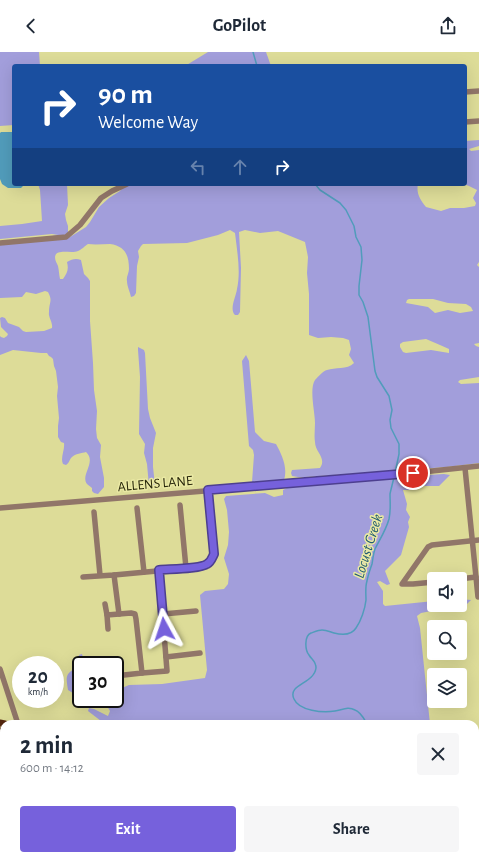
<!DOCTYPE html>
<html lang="en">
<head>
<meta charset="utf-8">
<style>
	:root { --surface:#fff; --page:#f6f6f7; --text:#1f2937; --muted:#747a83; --accent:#7661dc }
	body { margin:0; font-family:"Alegreya Sans",sans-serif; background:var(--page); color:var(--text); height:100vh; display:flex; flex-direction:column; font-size:15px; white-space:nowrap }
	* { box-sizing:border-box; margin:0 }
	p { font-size:13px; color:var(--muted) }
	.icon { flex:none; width:22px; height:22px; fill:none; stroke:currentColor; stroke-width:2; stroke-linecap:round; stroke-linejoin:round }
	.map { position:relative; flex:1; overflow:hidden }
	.details { position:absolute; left:0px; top:668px; width:479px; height:140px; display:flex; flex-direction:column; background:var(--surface); border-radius:12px 12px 0 0; box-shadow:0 4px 16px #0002 }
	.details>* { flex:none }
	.guide { position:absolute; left:12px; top:12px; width:455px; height:122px; border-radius:4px; box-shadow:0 4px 16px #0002; background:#1a4fa0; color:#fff; overflow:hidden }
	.controls { position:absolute; left:427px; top:520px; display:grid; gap:8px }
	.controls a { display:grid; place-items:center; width:40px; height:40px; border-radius:4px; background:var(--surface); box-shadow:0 4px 16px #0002; font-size:20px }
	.speed { position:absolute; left:12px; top:604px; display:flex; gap:8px; font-size:20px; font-weight:700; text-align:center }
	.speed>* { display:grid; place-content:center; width:52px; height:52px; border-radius:50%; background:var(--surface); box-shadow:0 4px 16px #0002; line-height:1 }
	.speed small { font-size:10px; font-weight:400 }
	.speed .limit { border:2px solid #111; border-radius:6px; background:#fff; color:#111 }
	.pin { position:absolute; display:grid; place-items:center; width:34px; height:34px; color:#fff; margin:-17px; border:2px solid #fff; border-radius:50%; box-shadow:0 1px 4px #0007 }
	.me { position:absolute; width:44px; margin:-22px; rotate:355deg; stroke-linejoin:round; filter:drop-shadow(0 0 3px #0008) }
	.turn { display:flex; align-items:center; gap:14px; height:84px; padding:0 20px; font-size:18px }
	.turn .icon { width:52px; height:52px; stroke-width:2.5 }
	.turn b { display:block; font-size:28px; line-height:34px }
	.lanes { display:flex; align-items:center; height:38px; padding:0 20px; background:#0003; justify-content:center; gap:20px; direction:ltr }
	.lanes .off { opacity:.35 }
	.round { display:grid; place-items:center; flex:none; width:42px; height:42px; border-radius:4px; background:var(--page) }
	.summary { display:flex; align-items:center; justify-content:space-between; height:68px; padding:0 20px }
	h1 { font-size:24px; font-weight:600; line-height:30px }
	.cta { display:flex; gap:8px; margin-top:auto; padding:8px 20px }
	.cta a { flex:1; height:46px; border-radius:4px; background:var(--accent); color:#fff; font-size:16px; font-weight:600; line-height:46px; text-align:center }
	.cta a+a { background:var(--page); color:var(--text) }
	header { display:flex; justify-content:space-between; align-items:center; height:52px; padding:0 20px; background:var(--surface); font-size:18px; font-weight:600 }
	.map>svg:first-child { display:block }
	.green { fill:#a29ed8 }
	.forest { fill:#a29edb; fill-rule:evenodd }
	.water { fill:#519cbb }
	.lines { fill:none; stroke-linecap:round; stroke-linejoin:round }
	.stream { stroke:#519cbb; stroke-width:1.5 }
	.minor { stroke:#917669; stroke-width:5.5 }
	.major { stroke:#54270f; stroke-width:7 }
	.route-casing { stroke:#4d3f8f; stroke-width:10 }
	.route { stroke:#7661dc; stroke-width:7 }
	.labels { text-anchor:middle; stroke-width:3; stroke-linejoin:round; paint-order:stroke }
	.street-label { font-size:14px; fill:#28270b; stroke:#eae9a4 }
	.water-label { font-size:15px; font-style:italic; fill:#205b72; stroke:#eae9a4 }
</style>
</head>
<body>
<header><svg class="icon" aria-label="back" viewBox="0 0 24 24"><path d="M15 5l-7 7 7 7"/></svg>GoPilot<svg class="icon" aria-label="share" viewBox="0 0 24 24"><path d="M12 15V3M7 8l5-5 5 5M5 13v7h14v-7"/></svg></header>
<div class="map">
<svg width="479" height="808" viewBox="0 0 479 808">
	<rect width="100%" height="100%" fill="#dddc98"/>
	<!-- green -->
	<path class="green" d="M0 714H4V804H30L31 808H0Z"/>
	<!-- forest -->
	<g class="forest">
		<path d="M0 0H39L40 14H14V73L0 74Z"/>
		<path d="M208 0H266L271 14H185Z"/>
		<path d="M479 88V94L469 97 471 99 479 98V210L477 213 479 215V291L474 292 476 294 479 295V325L460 328 458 330 461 332 479 331V411L447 415 305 425H298L292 424 291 421 292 418 320 416C327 406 315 400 315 390 314 384 315 377 315 371 315 360 309 337 315 328 318 325 323 319 327 318 335 315 347 318 354 311L349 303 351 297 349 288 343 286 331 285 318 286 309 283V242L307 221 308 205 305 190 278 179 260 181 245 178 239 180 241 216 240 260 238 263H235C229 257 236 245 237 237 241 219 237 199 235 181L230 178 218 183 187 191 143 192 141 194 138 199 139 205 137 214 136 241 134 244 131 245C130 240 127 234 127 229 126 225 129 221 129 217 129 203 125 194 110 192 103 192 96 193 88 192 85 194 81 198 78 199 71 202 56 196 55 205 55 209 57 211 58 214 59 218 59 223 60 227H63C67 221 69 218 67 210 72 207 76 206 81 208L84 222 88 226 90 229V269L93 311 94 338 97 359 96 377 97 386 101 393 100 405 104 426V435L98 442 94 441 92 439V436C90 434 88 433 87 432 80 423 97 410 86 400 82 401 75 402 72 405 69 408 70 410 66 413L63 412C60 406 65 398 64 391L61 390 58 385V374L59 366 57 344 58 335 56 319 54 314 53 307 51 305 49 304 47 301H41L13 298 0 303V284L1 285 4 286 7 284 8 282 1 275 0 266 2 265 5 266 8 271 19 275 23 279 26 280 44 279 52 276C53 270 48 265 49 260 49 250 53 249 48 240L45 239 36 242 26 240 22 245 0 246V193L58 183 52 182 0 187V174L22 172 42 169 40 138 38 132H67L68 153 65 162 66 168 68 174V180L70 185 86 175 90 170 99 155 109 146 120 139 122 136V132H418C416 141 420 148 426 155L441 159 450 156H464L475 154 476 151 473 146 477 138 469 134 463 132H465V89ZM409 247H433L448 251 466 252 471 255 473 259 460 261 448 258 435 261 428 255 406 251 407 248ZM426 287 440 293 449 297V301L431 298 406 301 403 300 400 295V292L403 290Z"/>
		<path d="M138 295 144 298 145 301 148 357 150 366 156 381 153 396V415L155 433 153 435 151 436 149 434 147 412 144 401 145 392 139 382 140 325 138 298Z"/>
		<path d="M246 303 249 309 255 380 264 389 276 392C282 403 288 416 284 428L252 430 254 403 253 398 249 394 242 309Z"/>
		<path d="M444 422 450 423 439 434H421L413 438H403L407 452 406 458 410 465 408 470 409 475 401 503 385 519 390 532 387 533 380 529 377 530 383 539V552L385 554 434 549V553H460V547L471 548 467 552 421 561 417 564 420 576 430 672H115L114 670 101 669 88 659 89 656 94 657 108 664 110 659 107 654 84 647H115V644L122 636 129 633 162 632 205 626 207 618 200 543 205 539 224 537 228 532 229 522 224 506 228 493 229 480 227 458 224 447 226 444 265 441 274 445 283 443V438L289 435 329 429Z"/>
		<path d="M82 602 85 613H81V646L68 638C66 623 65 623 77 615L79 603Z"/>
		<path d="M475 748H479V808H347L349 804H475Z"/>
		<path d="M121 804H161L160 808H111Z"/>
	</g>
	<!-- water -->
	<path class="water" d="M1 80H14V132H25L21 136H8L2 132 0 127V81Z"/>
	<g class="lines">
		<!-- stream -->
		<g class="stream">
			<path d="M253 0 257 14"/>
			<path d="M315 132 320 138 340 151 346 158 354 174 356 185 361 195 362 208 359 234V243L363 250 368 265 375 319 377 325 389 344 392 358 390 368 391 376 399 392V402L395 421"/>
			<path d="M367 672C364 667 361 660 355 658 348 654 342 658 335 659 323 661 299 659 294 647 287 632 314 632 316 616 316 609 312 608 309 603 305 598 304 584 311 581 314 580 319 578 322 578 327 578 330 580 334 581 342 583 351 584 356 576 361 569 365 557 366 548 366 542 365 535 367 529 368 523 370 518 372 512 373 507 373 502 375 497 380 487 386 478 389 467 391 458 390 451 390 442 391 437 393 430 394 425"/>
			<path d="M475 712H479"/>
		</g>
		<!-- minor -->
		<g class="minor">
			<path d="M465 40 479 39"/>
			<path d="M465 70 479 69"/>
			<path d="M0 191 66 185 80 173 101 146 112 139 127 132"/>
			<path d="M465 416 478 545"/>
			<path d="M180 453 186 516"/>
			<path d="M0 456 385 424 479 414"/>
			<path d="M137 456 144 520"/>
			<path d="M94 460 100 523"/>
			<path d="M114 523 119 562"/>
			<path d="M83 525 114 523 200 515C208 513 211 509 214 501L208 438"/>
			<path d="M459 527 476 525"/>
			<path d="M434 530 413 532H402L428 495 432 493 479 488"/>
			<path d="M105 552 107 563 131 561 135 562 136 567 142 621 115 624"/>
			<path d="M163 562 196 559"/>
			<path d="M107 563 108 577"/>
			<path d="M166 605 200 601"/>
			<path d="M110 607 111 613"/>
			<path d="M0 617 18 672"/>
			<path d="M142 621 167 619 159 518"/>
			<path d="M36 804V808"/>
		</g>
		<!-- major -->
		<g class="major">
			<path d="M0 671 5 672"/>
			<path d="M0 679 4 680"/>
			<path d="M475 735 479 736"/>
		</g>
	</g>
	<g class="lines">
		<defs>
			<path id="route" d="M164 577 159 518C169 517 200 517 207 512 211 510 212 506 214 502L208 438 413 421"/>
		</defs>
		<!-- route casing -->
		<use href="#route" class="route-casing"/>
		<!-- route -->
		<use href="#route" class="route"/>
	</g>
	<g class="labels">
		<!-- street labels -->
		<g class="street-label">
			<text transform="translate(155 431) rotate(-5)" y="5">ALLENS LANE</text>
		</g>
		<!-- water labels -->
		<g class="water-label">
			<text transform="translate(368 494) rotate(-73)" y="5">Locust Creek</text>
		</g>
	</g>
</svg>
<div class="controls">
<a><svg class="icon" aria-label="sound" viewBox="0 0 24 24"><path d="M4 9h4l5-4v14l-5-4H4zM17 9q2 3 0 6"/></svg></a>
<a><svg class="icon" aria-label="search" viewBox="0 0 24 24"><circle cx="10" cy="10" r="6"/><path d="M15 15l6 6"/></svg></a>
<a><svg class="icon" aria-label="layers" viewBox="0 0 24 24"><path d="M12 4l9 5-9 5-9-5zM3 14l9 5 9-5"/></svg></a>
</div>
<div class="speed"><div>20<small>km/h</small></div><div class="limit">30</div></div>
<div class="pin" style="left:413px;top:421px;background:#d93025"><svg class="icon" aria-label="arrive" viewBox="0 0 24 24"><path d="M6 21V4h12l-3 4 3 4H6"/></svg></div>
<svg class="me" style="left:164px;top:577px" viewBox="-20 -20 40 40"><path d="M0-17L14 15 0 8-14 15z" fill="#7661dc" stroke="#fff" stroke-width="4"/></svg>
<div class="guide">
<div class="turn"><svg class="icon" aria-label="right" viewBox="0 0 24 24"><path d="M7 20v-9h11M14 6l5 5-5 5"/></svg><div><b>90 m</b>Welcome Way</div></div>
<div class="lanes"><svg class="icon off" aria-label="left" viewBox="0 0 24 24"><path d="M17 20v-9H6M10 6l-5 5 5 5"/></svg><svg class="icon off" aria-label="ahead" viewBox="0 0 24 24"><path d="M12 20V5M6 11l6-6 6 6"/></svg><svg class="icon" aria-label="right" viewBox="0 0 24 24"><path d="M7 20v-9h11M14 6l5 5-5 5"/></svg></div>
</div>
<section class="details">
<div class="summary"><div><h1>2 min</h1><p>600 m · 14:12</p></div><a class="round"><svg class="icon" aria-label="close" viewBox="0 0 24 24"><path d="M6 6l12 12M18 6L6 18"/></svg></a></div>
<div class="cta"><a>Exit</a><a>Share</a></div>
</section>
</div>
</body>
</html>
